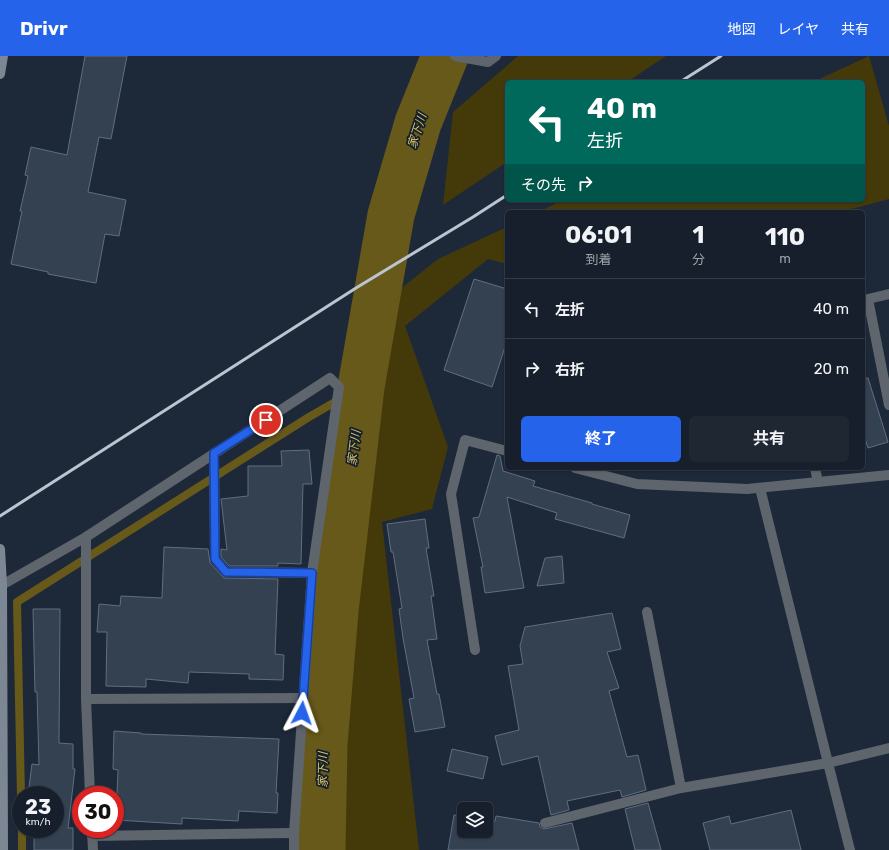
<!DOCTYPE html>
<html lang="ja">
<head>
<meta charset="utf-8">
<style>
	:root { --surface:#161f2b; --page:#1f2733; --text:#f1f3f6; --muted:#9ea2a9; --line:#353d47; --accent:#2563eb }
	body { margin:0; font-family:Rubik,"Noto Sans JP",sans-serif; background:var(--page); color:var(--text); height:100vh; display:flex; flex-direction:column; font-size:15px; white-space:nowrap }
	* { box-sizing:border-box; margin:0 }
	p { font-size:13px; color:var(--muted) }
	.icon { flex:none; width:22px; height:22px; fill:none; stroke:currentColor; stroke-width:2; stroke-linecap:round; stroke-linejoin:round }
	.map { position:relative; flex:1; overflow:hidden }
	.sheet { position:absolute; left:505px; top:154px; width:360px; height:260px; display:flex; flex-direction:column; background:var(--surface); border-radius:6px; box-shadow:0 1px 3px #0004,0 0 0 1px var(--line) }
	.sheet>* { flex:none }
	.top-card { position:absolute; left:505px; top:24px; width:360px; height:122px; border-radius:6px; box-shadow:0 1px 3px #0004,0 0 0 1px var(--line); background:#00695c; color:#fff; overflow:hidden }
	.buttons { position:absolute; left:457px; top:746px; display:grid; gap:8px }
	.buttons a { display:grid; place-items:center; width:36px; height:36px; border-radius:6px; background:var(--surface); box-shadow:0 1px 3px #0004,0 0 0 1px var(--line); font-size:20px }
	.speed { position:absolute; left:12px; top:730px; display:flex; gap:8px; font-size:20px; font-weight:700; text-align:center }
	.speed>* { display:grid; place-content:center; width:52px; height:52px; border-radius:50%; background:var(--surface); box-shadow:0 1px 3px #0004,0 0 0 1px var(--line); line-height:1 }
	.speed small { font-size:10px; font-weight:400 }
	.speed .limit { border:6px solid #d22; background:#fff; color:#111 }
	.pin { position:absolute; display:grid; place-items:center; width:34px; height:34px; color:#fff; margin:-17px; border:2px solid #fff; border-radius:50%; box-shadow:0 1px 4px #0007 }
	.me { position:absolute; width:44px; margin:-22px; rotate:4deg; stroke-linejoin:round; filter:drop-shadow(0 0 3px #0008) }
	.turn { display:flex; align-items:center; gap:14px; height:84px; padding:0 16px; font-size:18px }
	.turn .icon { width:52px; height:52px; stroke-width:2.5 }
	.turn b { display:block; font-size:28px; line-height:34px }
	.then { display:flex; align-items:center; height:38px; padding:0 16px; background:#0003; gap:8px; font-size:15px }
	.eta { display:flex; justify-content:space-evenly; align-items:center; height:68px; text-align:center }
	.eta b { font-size:24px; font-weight:700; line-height:28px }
	.primary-button { display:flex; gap:8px; margin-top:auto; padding:8px 16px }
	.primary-button a { flex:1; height:46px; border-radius:6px; background:var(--accent); color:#fff; font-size:16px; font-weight:700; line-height:46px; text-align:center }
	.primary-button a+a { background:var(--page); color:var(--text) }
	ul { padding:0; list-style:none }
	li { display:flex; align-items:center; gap:12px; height:60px; padding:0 16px; border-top:1px solid var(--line) }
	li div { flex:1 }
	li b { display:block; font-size:15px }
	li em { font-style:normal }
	header { display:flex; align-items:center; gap:24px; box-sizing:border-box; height:56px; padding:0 20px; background:var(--accent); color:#fff }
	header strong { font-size:19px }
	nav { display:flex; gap:22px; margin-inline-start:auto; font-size:14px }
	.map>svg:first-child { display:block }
	.green { fill:#443909 }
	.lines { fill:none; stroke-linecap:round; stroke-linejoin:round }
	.stream { stroke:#67591a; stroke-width:8 }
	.river { stroke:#67591a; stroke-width:47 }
	.building { fill:#344151; stroke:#5f6e80 }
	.service { stroke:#5f656d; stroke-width:10 }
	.minor { stroke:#5f656d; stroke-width:10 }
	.secondary { stroke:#7d8794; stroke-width:10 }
	.rail { stroke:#bbc5d0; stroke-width:3 }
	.route-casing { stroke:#184099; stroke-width:10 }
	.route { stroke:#2563eb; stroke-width:7 }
	.labels { text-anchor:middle; stroke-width:3.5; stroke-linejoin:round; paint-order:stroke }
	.water-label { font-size:12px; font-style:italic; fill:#d5c068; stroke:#141f2e }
</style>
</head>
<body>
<header>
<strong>Drivr</strong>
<nav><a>地図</a><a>レイヤ</a><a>共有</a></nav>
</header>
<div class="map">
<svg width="889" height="794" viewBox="0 0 889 794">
	<rect width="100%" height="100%" fill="#1d2939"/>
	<!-- green -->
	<g class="green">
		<path d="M518 0H666L627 26H507V106L443 149 453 56Z"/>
		<path d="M869 0 889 70V143L840 156H538L563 144H863V26H813Z"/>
		<path d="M507 171V208L488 203 405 270 448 391 432 453 382 466 419 794H329L332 693 364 338 389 242 438 203Z"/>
	</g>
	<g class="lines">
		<!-- stream -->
		<g class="stream">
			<path d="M21 740 17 546 309 361 361 331"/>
			<path d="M22 773V794"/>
		</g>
		<!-- river -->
		<path class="river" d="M322 794 324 688 335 555 361 331 391 159 418 67 445 0"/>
	</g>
	<!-- building -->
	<g class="building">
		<path d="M85 0H127L111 83 99 81 88 136 126 144 119 180 105 178 96 227 48 218V216L11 208 22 155H20L28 120 25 119 31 91 67 99Z"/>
		<path d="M474 223 507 233V285L492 331 444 314Z"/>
		<path d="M868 322 888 386 868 392 863 376V323Z"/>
		<path d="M309 394 312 428H303L301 508 278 507V510H229L221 501V493L227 494 221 443 248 440V410H282L281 395Z"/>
		<path d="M497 399 500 400 503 415 535 425 533 430 592 447V448L630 459 624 482 555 463 557 457 507 441 524 532 485 537 481 511H483L473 462 479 461Z"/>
		<path d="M425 463 429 492H426L434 540H431L437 583 427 584 437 638H439L445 671 415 676 409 643 414 642 403 582 399 553 402 552 393 496H391L387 468Z"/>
		<path d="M164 491 208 493 210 507 224 522 278 523 275 598 284 599 283 624 249 623V618L189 616 188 627 146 623V631L106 630 107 576H97L99 548 120 550 121 540 162 542Z"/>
		<path d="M562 500 564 527 537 530 545 502Z"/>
		<path d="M33 553H60L59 687 73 688V713H75L68 772H73V794H34V773H55V739H28L32 708 39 709 37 636H35Z"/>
		<path d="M612 557 621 593 607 596 619 632 609 635 627 701 638 699 646 734 622 741 620 734 567 745 569 754 551 759 538 700 502 709 495 680 519 674 508 610 523 608 520 590 525 571Z"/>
		<path d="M114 675 141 677V678L279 683 276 737H278L277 757 239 755 238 765 182 762V768L116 764 118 714 113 713Z"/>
		<path d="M452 693 488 701 483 723 447 715Z"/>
		<path d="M648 747 661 794H635L625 753Z"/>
		<path d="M791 754 801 794H710L703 767 729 760 731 768Z"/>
		<path d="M454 759 464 760V775H486V764L495 765 496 760 539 767 540 771 544 773 572 767 579 794H448Z"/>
	</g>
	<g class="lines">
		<!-- service -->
		<g class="service">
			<path d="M815 412 818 426"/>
			<path d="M760 432 828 707"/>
			<path d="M647 556 681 732"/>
		</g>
		<!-- minor -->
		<g class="minor">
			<path d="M455 0 488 6 496 0"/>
			<path d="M889 238 868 243 889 349"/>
			<path d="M214 397 215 503 226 516 312 517"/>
			<path d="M575 412 637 428 747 433 889 419"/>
			<path d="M86 481V643L90 739"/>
			<path d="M2 529 86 481 330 322 339 331 312 517 294 777V794"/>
			<path d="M475 594 451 438 465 384 507 395"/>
			<path d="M86 643 303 642"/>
			<path d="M828 707 850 794"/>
			<path d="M545 767 681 732 828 707 889 692"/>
			<path d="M92 774 93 794"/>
			<path d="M92 780 294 777"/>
		</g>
		<!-- secondary -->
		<g class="secondary">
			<path d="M0 18 3 0"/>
			<path d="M0 493 2 529 3 794"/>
		</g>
		<!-- rail -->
		<g class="rail">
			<path d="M680 26 721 0"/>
			<path d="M0 460 356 232 473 161 507 139"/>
		</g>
	</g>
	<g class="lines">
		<defs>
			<path id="route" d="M266 364 214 397 215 503 226 516 312 517 302 657"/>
		</defs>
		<!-- route casing -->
		<use href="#route" class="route-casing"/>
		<!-- route -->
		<use href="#route" class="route"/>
	</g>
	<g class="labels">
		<!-- water labels -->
		<g class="water-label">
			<text transform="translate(417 75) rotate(-72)" y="4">家下川</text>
			<text transform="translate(354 392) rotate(-83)" y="4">家下川</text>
			<text transform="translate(323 714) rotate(-89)" y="4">家下川</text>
		</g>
	</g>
</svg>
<div class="buttons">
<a><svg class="icon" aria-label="layers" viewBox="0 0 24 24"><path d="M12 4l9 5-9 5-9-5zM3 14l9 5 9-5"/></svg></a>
</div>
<div class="speed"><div>23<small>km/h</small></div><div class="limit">30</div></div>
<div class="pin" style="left:266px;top:364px;background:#d93025"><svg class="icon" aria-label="arrive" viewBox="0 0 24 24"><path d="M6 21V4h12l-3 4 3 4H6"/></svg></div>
<svg class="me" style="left:302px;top:657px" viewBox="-20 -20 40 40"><path d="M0-17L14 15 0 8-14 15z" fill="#2563eb" stroke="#fff" stroke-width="4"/></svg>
<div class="top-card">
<div class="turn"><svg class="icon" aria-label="left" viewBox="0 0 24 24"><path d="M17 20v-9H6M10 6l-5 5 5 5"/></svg><div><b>40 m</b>左折</div></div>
<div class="then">その先<svg class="icon" aria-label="right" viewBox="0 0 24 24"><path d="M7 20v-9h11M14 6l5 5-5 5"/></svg></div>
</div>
<section class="sheet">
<div class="eta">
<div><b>06:01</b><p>到着</p></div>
<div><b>1</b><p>分</p></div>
<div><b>110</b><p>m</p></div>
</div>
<ul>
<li><svg class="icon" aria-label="left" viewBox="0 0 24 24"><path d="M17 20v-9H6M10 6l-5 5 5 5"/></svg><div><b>左折</b></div><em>40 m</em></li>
<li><svg class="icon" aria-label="right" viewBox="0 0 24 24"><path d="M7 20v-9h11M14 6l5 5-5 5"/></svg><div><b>右折</b></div><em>20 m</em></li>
</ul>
<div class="primary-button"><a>終了</a><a>共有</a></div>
</section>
</div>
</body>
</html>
